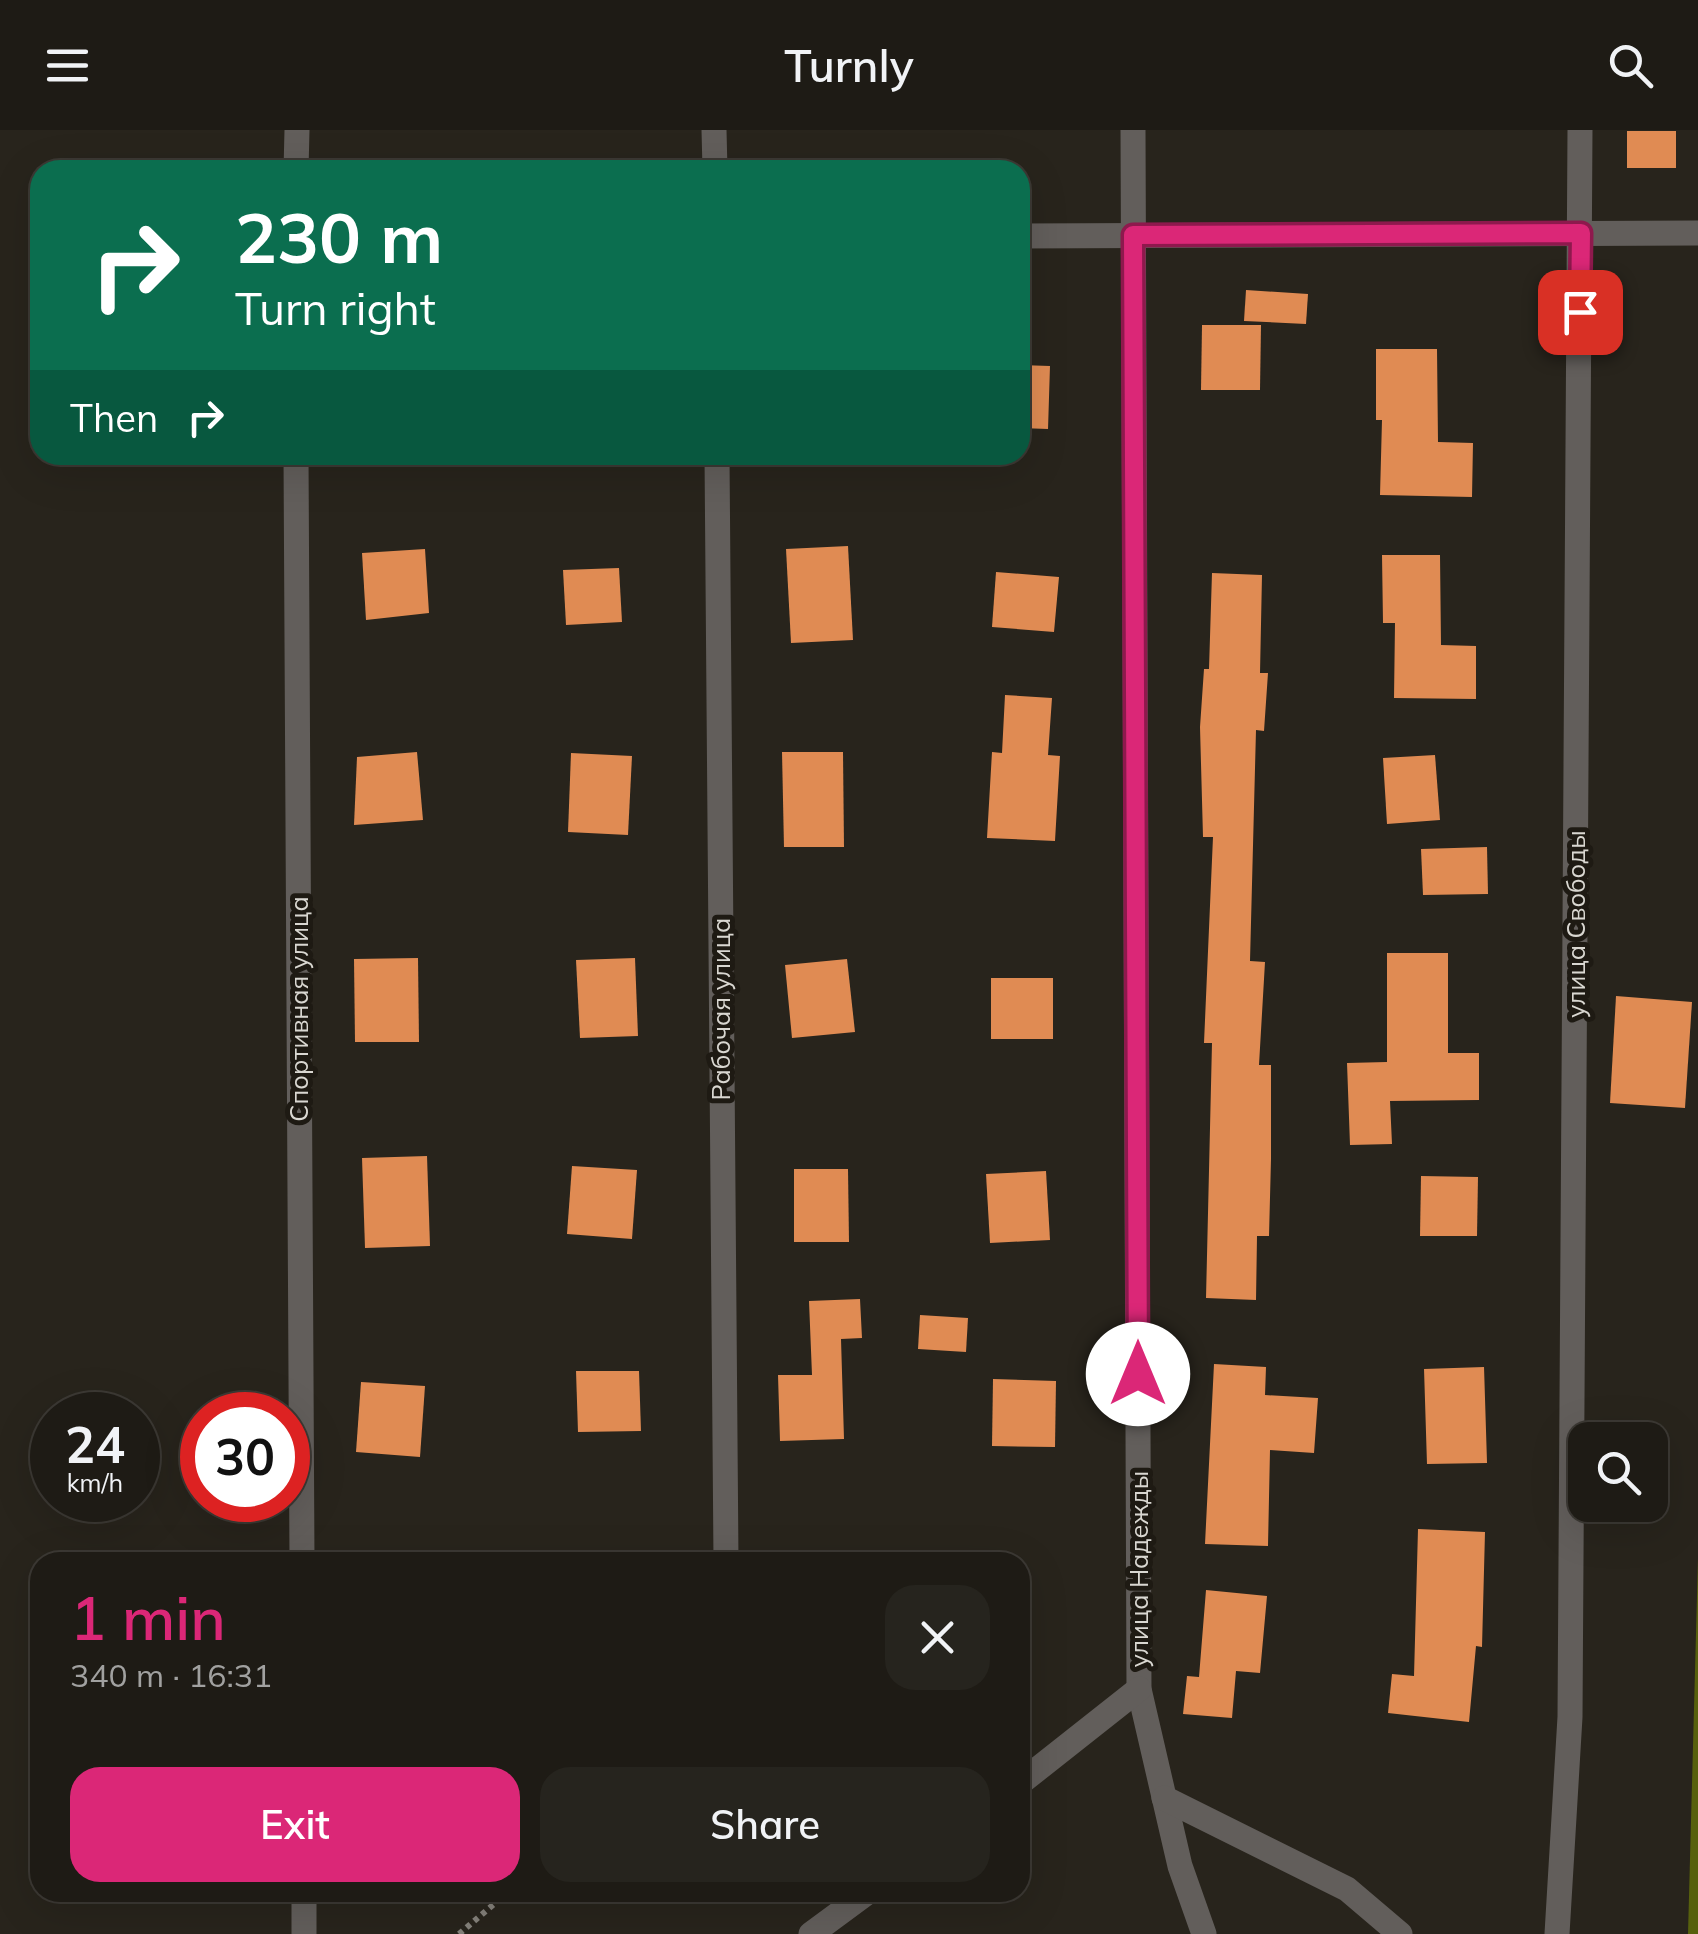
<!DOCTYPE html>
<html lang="en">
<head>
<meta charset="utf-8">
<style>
	:root { --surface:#1e1b15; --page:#26241e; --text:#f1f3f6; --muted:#a1a1a0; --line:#3c3934; --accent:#db2777 }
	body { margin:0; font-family:Mulish,sans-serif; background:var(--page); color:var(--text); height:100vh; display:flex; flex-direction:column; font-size:38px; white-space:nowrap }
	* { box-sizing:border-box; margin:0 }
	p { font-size:32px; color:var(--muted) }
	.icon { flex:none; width:55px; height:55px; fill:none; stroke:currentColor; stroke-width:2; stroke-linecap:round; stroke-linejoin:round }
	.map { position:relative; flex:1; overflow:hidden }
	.panel { position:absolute; left:30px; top:1422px; width:1000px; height:350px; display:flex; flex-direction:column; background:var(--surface); border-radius:30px; box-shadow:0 10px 40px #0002,0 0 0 2px var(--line) }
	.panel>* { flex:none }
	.banner { position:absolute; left:30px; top:30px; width:1000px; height:305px; border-radius:30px; box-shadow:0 10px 40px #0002,0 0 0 2px var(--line); background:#0b6e4f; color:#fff; overflow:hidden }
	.tools { position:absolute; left:1568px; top:1292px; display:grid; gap:20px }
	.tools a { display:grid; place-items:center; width:100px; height:100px; border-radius:20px; background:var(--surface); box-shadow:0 10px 40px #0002,0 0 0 2px var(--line); font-size:50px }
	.speed { position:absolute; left:30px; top:1262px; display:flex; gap:20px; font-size:50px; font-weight:700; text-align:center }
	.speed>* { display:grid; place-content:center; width:130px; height:130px; border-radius:50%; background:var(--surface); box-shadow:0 10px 40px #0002,0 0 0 2px var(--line); line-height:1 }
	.speed small { font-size:25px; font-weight:400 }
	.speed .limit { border:15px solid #d22; background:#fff; color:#111 }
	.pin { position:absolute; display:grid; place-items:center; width:85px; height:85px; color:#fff; margin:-42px; border-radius:20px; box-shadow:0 5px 15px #0006 }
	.me { position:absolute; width:110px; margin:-55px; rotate:0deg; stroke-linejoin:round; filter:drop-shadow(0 0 8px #0008) }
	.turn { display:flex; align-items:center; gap:35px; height:210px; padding:0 40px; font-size:45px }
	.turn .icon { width:130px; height:130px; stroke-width:2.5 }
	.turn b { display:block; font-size:70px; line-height:85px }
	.then { display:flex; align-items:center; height:95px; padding:0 40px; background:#0003; gap:20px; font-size:38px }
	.round { display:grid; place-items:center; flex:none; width:105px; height:105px; border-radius:30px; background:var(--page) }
	.overview { display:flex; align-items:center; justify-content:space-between; height:170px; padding:0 40px }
	h1 { font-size:60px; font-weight:600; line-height:75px; color:var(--accent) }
	.cta { display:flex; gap:20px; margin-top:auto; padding:20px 40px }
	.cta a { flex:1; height:115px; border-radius:30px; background:var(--accent); color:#fff; font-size:40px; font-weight:600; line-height:115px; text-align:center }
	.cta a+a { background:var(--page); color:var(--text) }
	header { display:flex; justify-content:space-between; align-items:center; height:130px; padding:0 40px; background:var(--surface); font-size:45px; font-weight:600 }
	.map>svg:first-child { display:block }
	.forest { fill:#57600d }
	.building { fill:#e08b53 }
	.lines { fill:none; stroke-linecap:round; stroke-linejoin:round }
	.path { stroke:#84817a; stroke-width:6; stroke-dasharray:5 5; stroke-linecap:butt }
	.minor { stroke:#625e5b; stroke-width:25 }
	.route-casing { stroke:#8e194d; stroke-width:25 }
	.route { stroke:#db2777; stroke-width:18 }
	.labels { text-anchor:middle; stroke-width:10; stroke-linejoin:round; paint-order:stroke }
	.street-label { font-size:25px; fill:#d9d7d1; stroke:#1e1a13 }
</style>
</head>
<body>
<header><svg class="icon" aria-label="menu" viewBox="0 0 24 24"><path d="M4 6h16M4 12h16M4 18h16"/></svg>Turnly<svg class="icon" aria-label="search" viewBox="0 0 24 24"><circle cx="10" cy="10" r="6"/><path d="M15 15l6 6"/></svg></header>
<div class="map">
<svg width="1698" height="1804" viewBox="0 0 1698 1804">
	<rect width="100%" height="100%" fill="#28241c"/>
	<!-- forest -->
	<path class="forest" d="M1698 1428V1804H1688Z"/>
	<!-- building -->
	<g class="building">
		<rect x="1627" y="1" width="49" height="37"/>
		<path d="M1246 160 1308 164 1306 194 1244 191Z"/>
		<path d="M1202 195H1261L1260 260H1201Z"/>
		<path d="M1376 219H1437L1438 312 1473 313 1472 367 1380 365 1382 290H1376Z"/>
		<path d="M1020 235 1050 236 1048 299 1020 298Z"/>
		<path d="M848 416 853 510 791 513 786 419Z"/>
		<path d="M425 419 429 483 366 490 362 423Z"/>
		<path d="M1382 425H1440L1441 515 1476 516V569L1394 568 1395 493H1383Z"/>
		<path d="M619 438 622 492 566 495 563 440Z"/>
		<path d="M996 442 1059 447 1054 502 992 497Z"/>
		<path d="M1212 443 1262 445 1260 543H1268L1264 601 1256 600 1250 831 1265 832 1259 935H1271V1029L1269 1106H1257L1256 1170 1206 1168 1212 913H1204L1213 707H1203L1200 597 1204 539H1209Z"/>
		<path d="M1005 565 1052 568 1048 625 1060 626 1055 711 987 708 992 622 1002 623Z"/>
		<path d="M417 622 423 690 354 695 357 627Z"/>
		<path d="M782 622H843L844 717H784Z"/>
		<path d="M571 623 632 626 628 705 568 702Z"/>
		<path d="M1435 625 1440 690 1387 694 1383 628Z"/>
		<path d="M1487 717 1488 764 1423 765 1421 719Z"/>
		<path d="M1387 823H1448V923H1479V970L1390 971 1392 1014 1350 1015 1347 933 1387 932Z"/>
		<path d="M418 828 419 912H355L354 829Z"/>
		<path d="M635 828 638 906 580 908 576 830Z"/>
		<path d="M847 829 855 902 792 908 785 835Z"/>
		<rect x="991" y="848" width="62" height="61"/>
		<path d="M1616 866 1692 872 1685 978 1610 973Z"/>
		<path d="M427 1026 430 1116 365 1118 362 1028Z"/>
		<path d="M572 1036 637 1040 632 1109 567 1104Z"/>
		<path d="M794 1039H848L849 1112H794Z"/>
		<path d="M1046 1041 1050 1110 990 1113 986 1044Z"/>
		<path d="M1421 1046 1478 1047 1477 1106H1420Z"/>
		<path d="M860 1169 862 1208 841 1209 844 1309 780 1311 778 1245H812L809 1171Z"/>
		<path d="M920 1185 968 1188 966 1222 918 1219Z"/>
		<path d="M1214 1234 1266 1237 1265 1265 1318 1268 1314 1323 1270 1320 1268 1416 1205 1414Z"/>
		<path d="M1484 1237 1487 1333 1427 1334 1424 1239Z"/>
		<path d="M576 1241H639L641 1301 578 1302Z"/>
		<path d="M993 1249 1056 1251 1055 1317 992 1316Z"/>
		<path d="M361 1252 425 1256 420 1327 356 1322Z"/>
		<path d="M1418 1399 1485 1402 1482 1517 1476 1516 1469 1592 1388 1583 1392 1544 1414 1546Z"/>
		<path d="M1206 1460 1267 1466 1260 1543 1236 1541 1232 1588 1183 1584 1187 1546 1199 1547Z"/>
	</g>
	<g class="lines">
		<!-- path -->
		<path class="path" d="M459 1804 508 1762"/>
		<!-- minor -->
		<g class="minor">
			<path d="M714 0 715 40"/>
			<path d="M1133 0 1139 1559 1180 1736 1204 1804"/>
			<path d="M296 40 297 0"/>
			<path d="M1020 106 1698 103"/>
			<path d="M296 325 302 1432"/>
			<path d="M717 325 726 1432"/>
			<path d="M1020 1653 1139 1559"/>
			<path d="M1164 1668 1347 1759 1400 1804"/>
			<path d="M304 1762V1804"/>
			<path d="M811 1804 868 1762"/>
			<path d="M1557 1804 1570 1587 1580 0"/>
		</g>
	</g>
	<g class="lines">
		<defs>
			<path id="route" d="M1138 1244 1133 105 1581 103 1580 182"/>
		</defs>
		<!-- route casing -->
		<use href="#route" class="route-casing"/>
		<!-- route -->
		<use href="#route" class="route"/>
	</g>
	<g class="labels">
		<!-- street labels -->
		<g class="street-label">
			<text transform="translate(1576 794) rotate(-90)" y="9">улица Свободы</text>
			<text transform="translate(299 879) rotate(-90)" y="9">Спортивная улица</text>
			<text transform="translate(721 879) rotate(-90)" y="9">Рабочая улица</text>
			<text transform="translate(1139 1439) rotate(-90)" y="9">улица Надежды</text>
		</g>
	</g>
</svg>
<div class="tools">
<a><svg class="icon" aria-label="search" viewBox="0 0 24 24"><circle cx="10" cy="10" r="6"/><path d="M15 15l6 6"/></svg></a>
</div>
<div class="speed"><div>24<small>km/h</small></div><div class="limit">30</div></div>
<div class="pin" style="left:1580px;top:182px;background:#d93025"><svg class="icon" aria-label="arrive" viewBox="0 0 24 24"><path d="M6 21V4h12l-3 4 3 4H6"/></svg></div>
<svg class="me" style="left:1138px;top:1244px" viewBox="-20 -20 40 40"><circle r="19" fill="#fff"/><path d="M0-13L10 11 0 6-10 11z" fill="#db2777"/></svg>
<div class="banner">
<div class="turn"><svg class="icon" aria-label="right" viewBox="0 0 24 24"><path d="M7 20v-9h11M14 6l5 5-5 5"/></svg><div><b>230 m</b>Turn right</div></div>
<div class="then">Then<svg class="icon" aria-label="right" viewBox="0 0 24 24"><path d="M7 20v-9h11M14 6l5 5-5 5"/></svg></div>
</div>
<section class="panel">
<div class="overview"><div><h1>1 min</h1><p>340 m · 16:31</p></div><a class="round"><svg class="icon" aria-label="close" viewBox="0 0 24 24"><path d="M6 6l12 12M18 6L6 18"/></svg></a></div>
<div class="cta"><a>Exit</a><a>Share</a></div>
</section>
</div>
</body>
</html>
